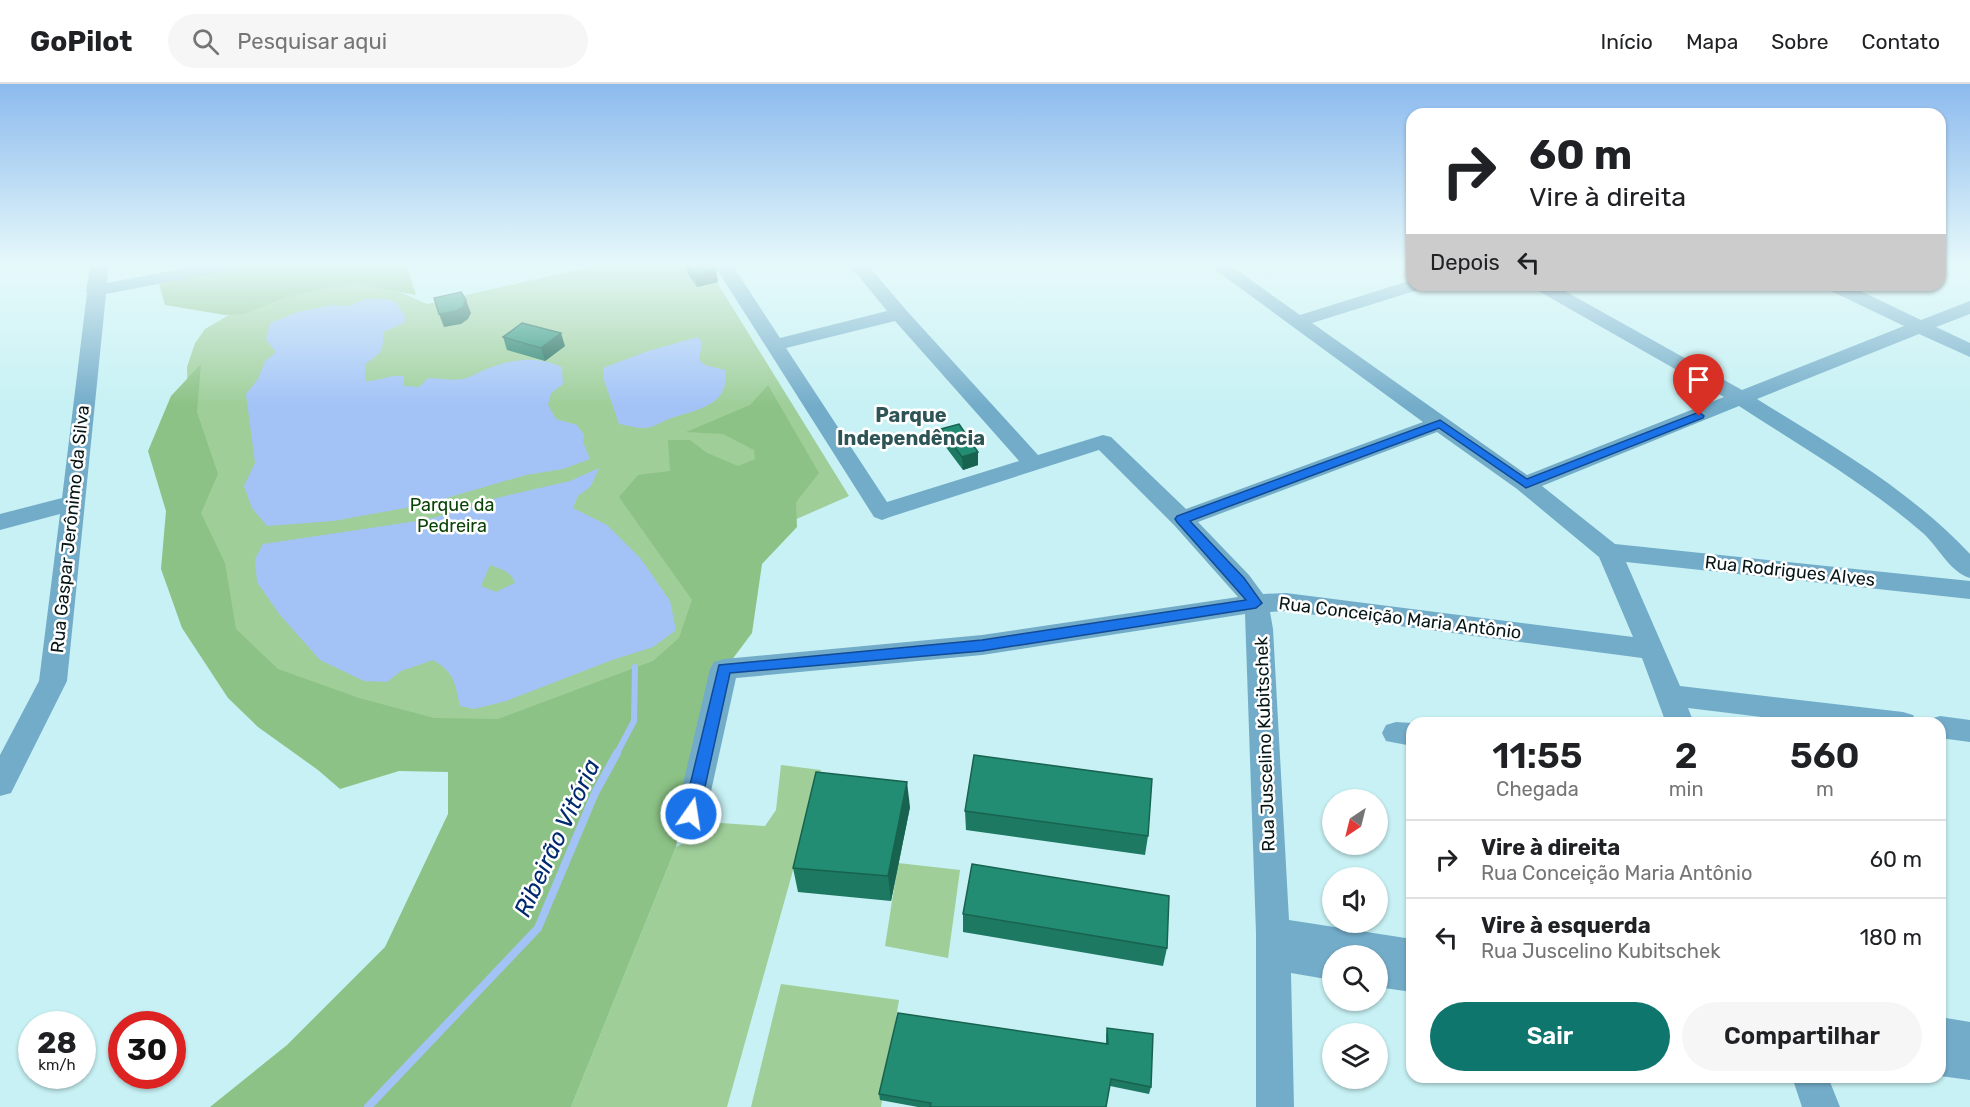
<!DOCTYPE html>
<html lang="pt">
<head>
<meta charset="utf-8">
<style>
	:root { --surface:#fff; --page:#f6f6f6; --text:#202124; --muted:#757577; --line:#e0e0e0; --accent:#0f766e }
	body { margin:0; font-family:Rubik,sans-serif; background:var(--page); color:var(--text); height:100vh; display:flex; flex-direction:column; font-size:22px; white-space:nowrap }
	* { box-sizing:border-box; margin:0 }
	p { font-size:20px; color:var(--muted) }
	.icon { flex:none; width:33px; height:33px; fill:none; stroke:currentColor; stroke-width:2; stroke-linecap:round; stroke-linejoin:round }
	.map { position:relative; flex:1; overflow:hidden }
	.details { position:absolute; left:1406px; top:633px; width:540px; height:366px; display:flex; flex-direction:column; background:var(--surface); border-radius:18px; box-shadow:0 2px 4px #0004 }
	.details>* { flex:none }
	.banner { position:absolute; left:1406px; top:24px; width:540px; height:183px; border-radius:18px; box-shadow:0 2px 4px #0004; background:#fff; color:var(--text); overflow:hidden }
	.needle { width:39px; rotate:215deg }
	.fabs { position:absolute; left:1322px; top:705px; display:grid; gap:12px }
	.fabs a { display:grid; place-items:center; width:66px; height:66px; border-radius:50%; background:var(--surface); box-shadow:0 2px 4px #0004; font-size:30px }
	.speed { position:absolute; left:18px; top:927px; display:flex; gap:12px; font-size:30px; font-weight:700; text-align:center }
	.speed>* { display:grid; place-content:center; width:78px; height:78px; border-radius:50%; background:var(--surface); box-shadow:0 2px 4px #0004; line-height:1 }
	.speed small { font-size:15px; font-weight:400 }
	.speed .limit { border:9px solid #d22; background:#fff; color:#111 }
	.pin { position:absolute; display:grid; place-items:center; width:51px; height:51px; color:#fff; margin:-62px -26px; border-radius:50% 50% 50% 0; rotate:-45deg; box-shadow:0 0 6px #0007 }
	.pin .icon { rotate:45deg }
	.me { position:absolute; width:66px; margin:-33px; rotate:13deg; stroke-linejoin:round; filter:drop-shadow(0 0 4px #0008) }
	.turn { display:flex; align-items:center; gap:21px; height:126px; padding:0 24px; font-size:27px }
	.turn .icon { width:78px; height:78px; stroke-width:2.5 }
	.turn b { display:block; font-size:42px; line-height:51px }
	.then { display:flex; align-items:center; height:57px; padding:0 24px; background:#0003; gap:12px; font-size:22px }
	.eta { display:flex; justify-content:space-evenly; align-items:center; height:102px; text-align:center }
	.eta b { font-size:36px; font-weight:600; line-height:42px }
	.primary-button { display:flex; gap:12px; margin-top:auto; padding:12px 24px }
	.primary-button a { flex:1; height:69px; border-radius:36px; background:var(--accent); color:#fff; font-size:24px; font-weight:600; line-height:69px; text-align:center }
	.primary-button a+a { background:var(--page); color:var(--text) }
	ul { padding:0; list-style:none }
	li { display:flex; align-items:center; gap:18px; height:78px; padding:0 24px; border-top:2px solid var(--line) }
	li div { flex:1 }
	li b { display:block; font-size:22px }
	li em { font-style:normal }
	header { display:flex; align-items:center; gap:36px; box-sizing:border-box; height:84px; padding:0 30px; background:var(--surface); border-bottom:2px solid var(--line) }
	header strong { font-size:28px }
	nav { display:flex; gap:33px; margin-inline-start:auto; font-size:21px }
	.search { width:420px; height:54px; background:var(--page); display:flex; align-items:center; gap:15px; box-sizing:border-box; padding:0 21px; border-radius:33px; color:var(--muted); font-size:22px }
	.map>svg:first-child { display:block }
	.green { fill:#9fce99 }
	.forest { fill:#8cc285 }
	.water { fill:#a3c3f7; fill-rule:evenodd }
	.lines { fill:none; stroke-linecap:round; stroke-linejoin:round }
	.stream-far1 { stroke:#a3c3f7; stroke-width:6 }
	.stream { stroke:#a3c3f7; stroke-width:8 }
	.minor { fill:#73acc9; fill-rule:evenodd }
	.wall { fill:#1d7962 }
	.shaded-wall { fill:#186350 }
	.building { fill:#228d72; stroke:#186350; stroke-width:1.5 }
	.route { fill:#1a73e8; stroke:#114b97; stroke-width:1.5 }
	.labels { text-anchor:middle; stroke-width:5; stroke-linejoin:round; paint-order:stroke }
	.park-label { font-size:18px; fill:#0a4306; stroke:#fff }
	.street-label { font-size:18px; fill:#071718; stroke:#fff }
	.neighbourhood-label { font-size:20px; font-weight:bold; fill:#2e5456; stroke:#fff }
	.near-water-label { font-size:24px; font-style:italic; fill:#002971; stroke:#fff }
</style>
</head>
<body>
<header>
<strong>GoPilot</strong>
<div class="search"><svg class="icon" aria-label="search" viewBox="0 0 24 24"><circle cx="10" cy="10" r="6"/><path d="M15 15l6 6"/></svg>Pesquisar aqui</div>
<nav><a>Início</a><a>Mapa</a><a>Sobre</a><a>Contato</a></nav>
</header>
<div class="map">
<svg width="1970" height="1023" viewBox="0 0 1970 1023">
	<rect width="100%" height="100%" fill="#c7f1f4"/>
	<!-- green -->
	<g class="green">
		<path d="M607 179H705L849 412 792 437 666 587 435 654 256 588 211 497 191 427 187 283 195 259 205 245 241 224 320 202 362 198 395 206 427 220Z"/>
		<path d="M781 681 821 686 727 1023H571L676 763 721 739 765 742 776 726Z"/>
		<path d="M898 779 960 786 948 874 885 862Z"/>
		<path d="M781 900 899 916 881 1023H751Z"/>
	</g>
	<!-- forest -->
	<g class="forest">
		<path d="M250 179H406L416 211 359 200 320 205 283 214 244 230 225 231 165 221 159 200Z"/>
		<path d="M201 280 197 328 218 390 201 429 225 479 236 545 278 585 359 614 434 634 498 635 653 577 679 554 692 516 619 413 638 391 670 387 668 356H690L707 369 738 382 755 375 754 366 723 350 686 348 750 321 768 301 819 389 796 418 797 443 762 480 752 549 710 605 676 763 571 1023H210L287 961 385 863 448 730V688L399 687 340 705 318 686 258 643 228 614 182 544 161 485 166 427 148 367 171 312Z"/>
	</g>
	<!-- water -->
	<g class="water">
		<path d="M366 215H384L396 218 406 234 404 239 383 248C384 268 381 269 365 280V297C380 297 390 290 404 292V302L419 303 428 294C439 294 451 297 462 295 469 294 477 289 484 286 511 275 535 271 562 283L563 300 551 309 548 321 556 335 577 341 584 351 583 358 590 375 563 385 526 391 422 421 333 437 267 442 252 424 244 402 255 379 246 310 258 295 265 277 276 268 266 256 270 239 298 228 332 221 349 222Z"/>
		<path d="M698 253 702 259 699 276 705 281 725 286C731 323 693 326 669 335 663 337 657 341 651 343 641 346 630 342 619 340L604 296 603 284 648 267Z"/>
		<path d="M599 384 591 402 578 412 573 424 607 441 641 475 670 517 676 546 653 563 612 576 506 617 474 625 460 622C455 599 455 589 433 576L401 587 387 598 364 597 320 576 280 531 257 498 255 475 263 460 424 436 465 426 488 416 570 397ZM490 481C501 485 512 488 515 499L496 508 481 502Z"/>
	</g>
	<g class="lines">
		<!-- stream-far1 -->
		<path class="stream-far1" d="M616 671 634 637 635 583"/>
		<!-- stream -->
		<path class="stream" d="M368 1023 538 844 595 709 617 669"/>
		<!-- minor -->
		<g class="minor">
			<path d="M91 179H109L107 199 213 179H250L247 183 241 184 106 210 67 597 11 709 0 712V671L39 597 60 430 0 446V430L62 414 87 209 86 207Z"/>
			<path d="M713 179H731L780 254 887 227 848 179H866L906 226 1038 371 1103 351 1111 353 1186 425 1423 338 1206 179H1227L1300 231 1412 196V201H1424L1421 205 1312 239 1527 391 1724 313 1535 205 1532 201H1554L1742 306 1904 242 1827 205 1824 201H1848L1921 236 1970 217V230L1936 243 1970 259V273L1919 250 1757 315C1832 362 1909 405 1970 470V494C1950 488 1939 464 1924 450 1868 401 1802 363 1739 322L1542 402 1615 460 1970 497V515L1626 478 1680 602 1903 628 1913 631 1917 639H1811L1688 624 1694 639H1666L1642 574 1286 527 1270 528 1273 545 1289 836 1412 855V908L1377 903V872H1332V896L1291 889 1294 1023H1256V849L1245 530 982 571 736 594 706 730 702 739 691 743 680 739 676 730 710 585 714 578 724 575 982 551 1238 513 1174 441 1099 366 890 433 882 436 874 433ZM895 237 1019 377 887 418 786 264ZM1437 348 1517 405 1599 473 1633 553 1286 509 1263 510 1249 491 1198 438Z"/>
			<path d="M1940 632 1970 636V658L1940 654V639H1928L1930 635Z"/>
			<path d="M1396 638 1412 639V662L1386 657 1382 649 1386 641Z"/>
			<path d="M1940 933 1970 938V996L1940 992Z"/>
			<path d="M1792 993H1828L1840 1023H1802Z"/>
		</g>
	</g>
	<!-- wall -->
	<g class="wall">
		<path d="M686 179H711L718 198 697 203 688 190Z"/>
		<path d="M503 253 565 262 545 277 507 266Z"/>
		<path d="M941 345 978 368V381L963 386 942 358Z"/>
		<path d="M910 723 891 817 798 808 793 784Z"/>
		<path d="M965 727 1148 752 1145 771 966 746Z"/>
		<path d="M963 830 1167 864 1163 882 963 848Z"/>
		<path d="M1107 944 1151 1003 1149 1010 1110 1002 1106 1023H918L880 1016 879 1010 1106 960V951Z"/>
	</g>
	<!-- shaded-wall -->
	<g class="shaded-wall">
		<path d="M716 186 718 198 697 203 695 191Z"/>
		<path d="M466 216 471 229 468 235 461 240 444 243 439 230Z"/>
		<path d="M561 249 565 262 545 277 541 264Z"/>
		<path d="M978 368V381L963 386 962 373Z"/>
		<path d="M907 698 910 723 891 817 888 792Z"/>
	</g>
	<!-- building -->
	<g class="building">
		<path d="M687 179H711L716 186 695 191Z"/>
		<path d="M461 208 466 216 463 223 456 227 439 230 434 214Z"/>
		<path d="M522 239 561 249 541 264 503 253Z"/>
		<path d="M959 340 978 368 962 373 941 345Z"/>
		<path d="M974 671 1152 695 1148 752 965 727Z"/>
		<path d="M816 688 907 698 888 792 793 784Z"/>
		<path d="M972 780 1169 812 1167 864 963 830Z"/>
		<path d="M898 929 1108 960 1107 944 1153 950 1151 1003 1111 995 1106 1023H930L931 1019 879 1010Z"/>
	</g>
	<!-- sky -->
	<linearGradient id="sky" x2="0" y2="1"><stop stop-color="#8cbaee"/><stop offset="0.56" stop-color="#e6f9fa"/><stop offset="1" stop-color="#e6f9fa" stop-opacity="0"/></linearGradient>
	<rect width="1970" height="322" fill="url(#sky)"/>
	<!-- route -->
	<path class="route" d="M1699 328 1704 332 1703 334 1526 404 1439 344 1190 437 1244 494 1262 519 1256 524 982 567 730 589 699 730 697 735 691 737 685 735 683 730 719 581 982 556 1246 516 1177 438 1175 435 1177 432 1440 336 1527 395Z"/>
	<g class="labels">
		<!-- park labels -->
		<g class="park-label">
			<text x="452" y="427">Parque da<tspan x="452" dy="21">Pedreira</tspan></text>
		</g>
		<!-- street labels -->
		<g class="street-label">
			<text transform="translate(70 445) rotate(-84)" y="6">Rua Gaspar Jerônimo da Silva</text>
			<text transform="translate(1790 487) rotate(6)" y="6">Rua Rodrigues Alves</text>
			<text transform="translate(1400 534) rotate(7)" y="6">Rua Conceição Maria Antônio</text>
			<text transform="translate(1265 660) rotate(-92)" y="6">Rua Juscelino Kubitschek</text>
		</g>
		<!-- neighbourhood labels -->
		<g class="neighbourhood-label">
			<text x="911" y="338">Parque<tspan x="911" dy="23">Independência</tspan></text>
		</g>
		<!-- near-water labels -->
		<g class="near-water-label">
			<text transform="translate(557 754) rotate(-65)" y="8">Ribeirão Vitória</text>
		</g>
	</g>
</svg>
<div class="fabs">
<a><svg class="needle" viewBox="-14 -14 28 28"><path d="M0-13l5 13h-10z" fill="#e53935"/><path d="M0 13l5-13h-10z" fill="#757577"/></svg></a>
<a><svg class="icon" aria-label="sound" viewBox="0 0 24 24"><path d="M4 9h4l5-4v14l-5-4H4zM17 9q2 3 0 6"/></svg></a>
<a><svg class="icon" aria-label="search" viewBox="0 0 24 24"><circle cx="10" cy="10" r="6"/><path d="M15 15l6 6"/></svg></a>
<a><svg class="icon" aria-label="layers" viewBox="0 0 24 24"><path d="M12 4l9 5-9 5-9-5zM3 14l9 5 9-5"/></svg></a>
</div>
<div class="speed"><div>28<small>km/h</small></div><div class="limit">30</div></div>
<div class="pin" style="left:1699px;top:332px;background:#d93025"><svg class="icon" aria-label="arrive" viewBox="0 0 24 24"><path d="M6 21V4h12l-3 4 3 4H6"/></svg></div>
<svg class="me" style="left:691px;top:730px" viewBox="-20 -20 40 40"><circle r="17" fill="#1a73e8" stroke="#fff" stroke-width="3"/><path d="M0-11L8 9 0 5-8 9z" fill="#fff"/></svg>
<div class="banner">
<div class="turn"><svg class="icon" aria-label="right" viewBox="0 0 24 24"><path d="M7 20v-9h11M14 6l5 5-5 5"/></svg><div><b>60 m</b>Vire à direita</div></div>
<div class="then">Depois<svg class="icon" aria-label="left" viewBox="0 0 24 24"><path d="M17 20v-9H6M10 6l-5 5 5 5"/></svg></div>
</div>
<section class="details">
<div class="eta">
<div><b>11:55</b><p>Chegada</p></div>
<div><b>2</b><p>min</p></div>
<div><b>560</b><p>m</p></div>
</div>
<ul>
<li><svg class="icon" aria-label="right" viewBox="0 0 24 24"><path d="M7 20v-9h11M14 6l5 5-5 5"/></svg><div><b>Vire à direita</b><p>Rua Conceição Maria Antônio</p></div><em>60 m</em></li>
<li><svg class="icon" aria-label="left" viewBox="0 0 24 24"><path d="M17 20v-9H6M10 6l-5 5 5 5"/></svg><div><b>Vire à esquerda</b><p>Rua Juscelino Kubitschek</p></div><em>180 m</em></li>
</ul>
<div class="primary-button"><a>Sair</a><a>Compartilhar</a></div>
</section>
</div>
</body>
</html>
